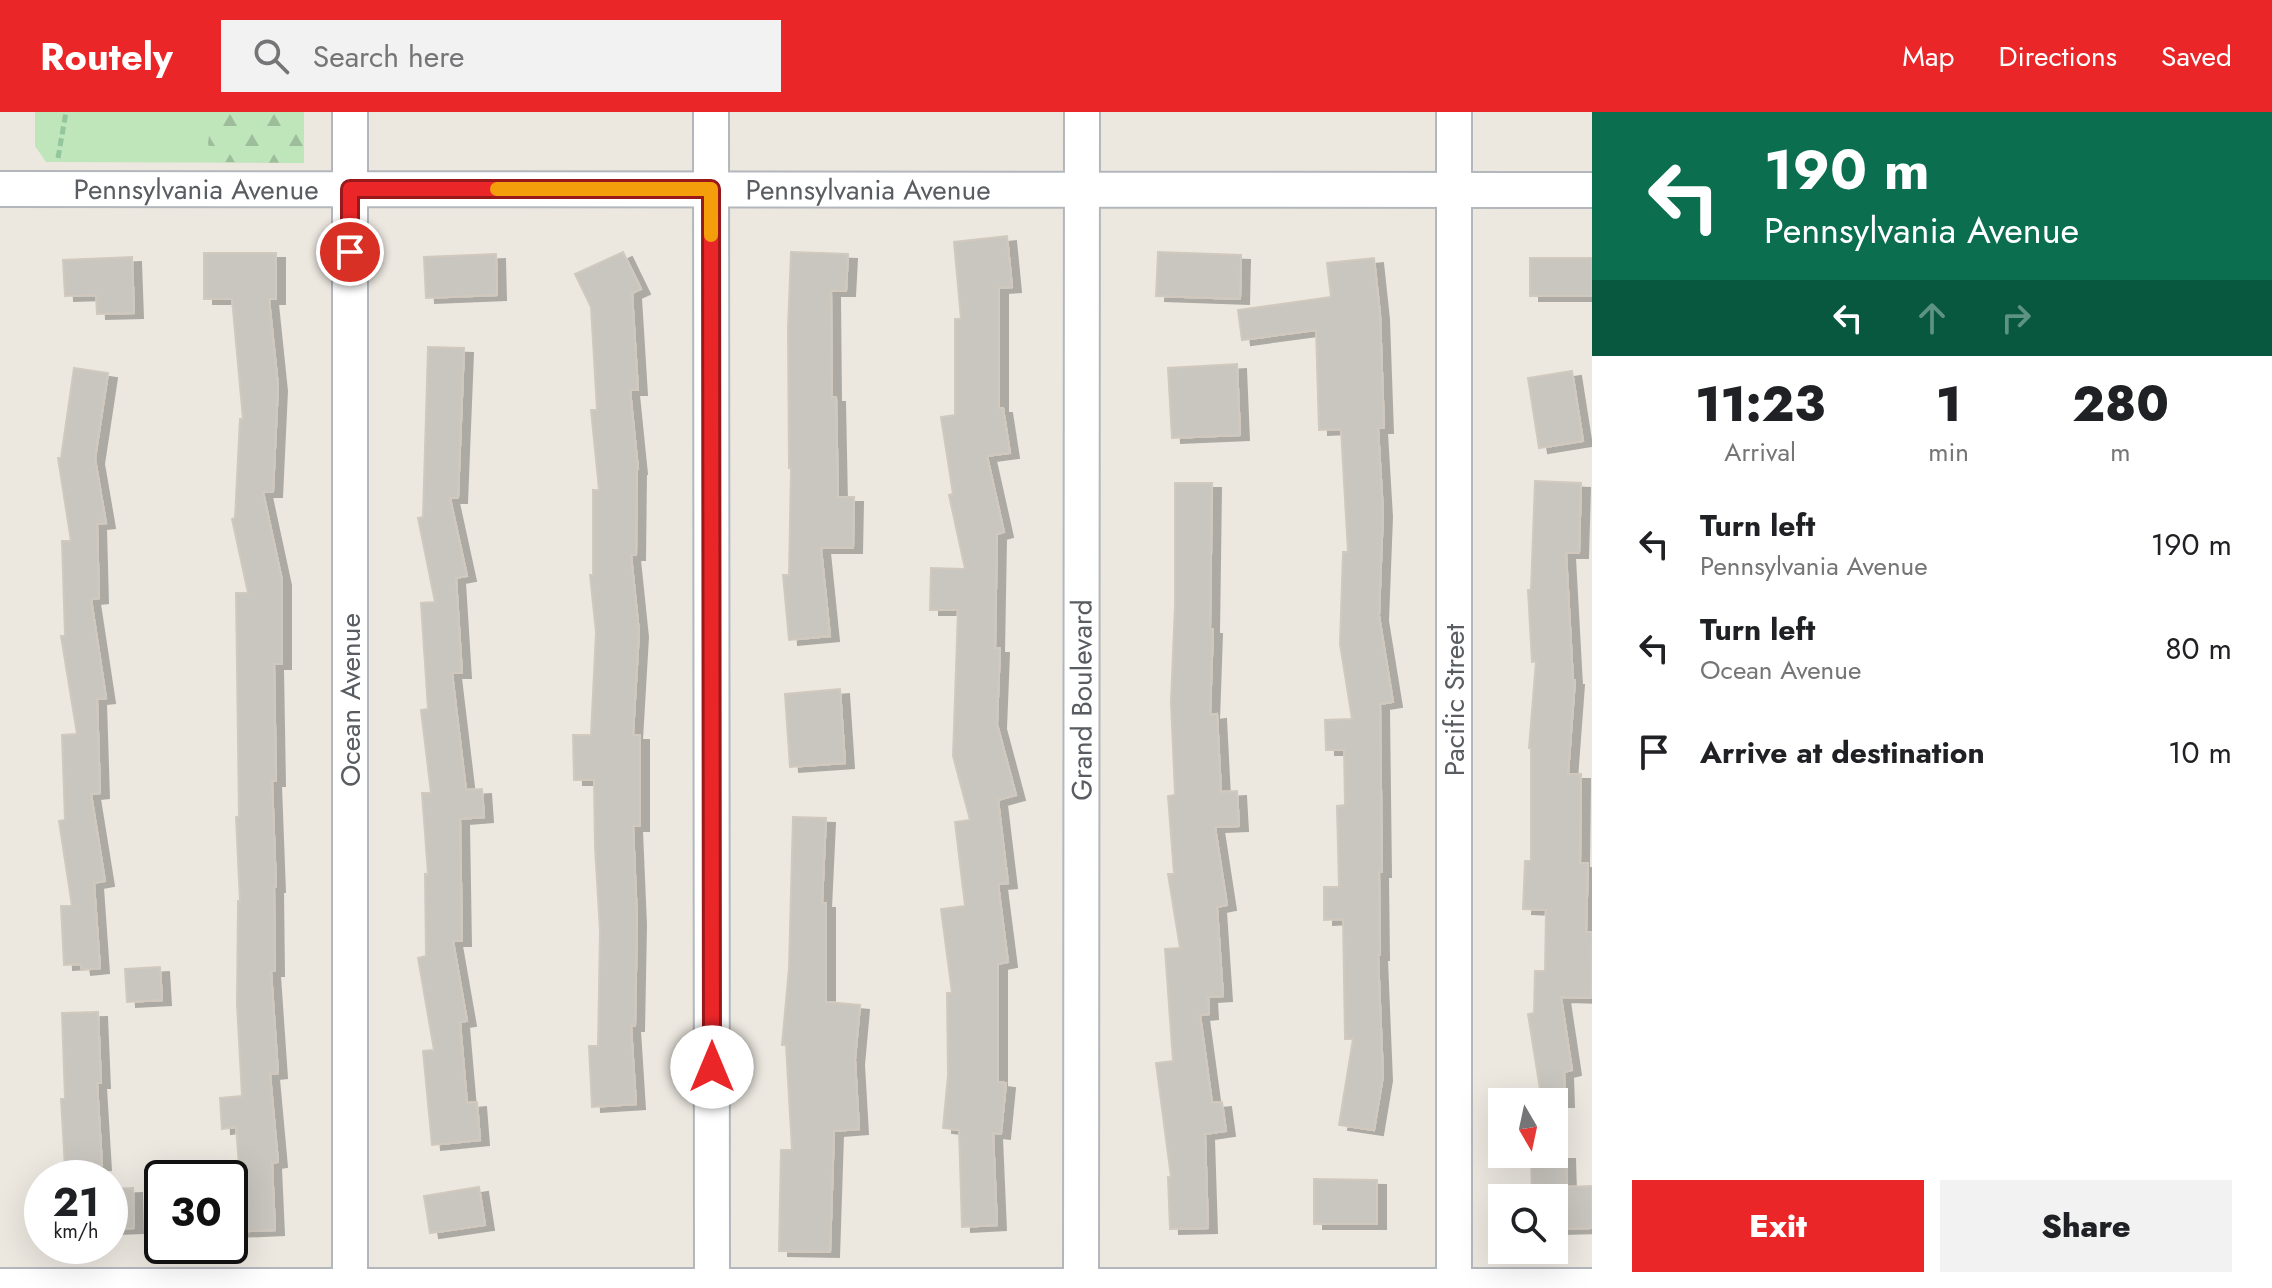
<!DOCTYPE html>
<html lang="en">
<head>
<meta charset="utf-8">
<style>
	:root { --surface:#fff; --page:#f2f2f2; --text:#202124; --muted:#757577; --accent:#eb2629 }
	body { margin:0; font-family:Jost,sans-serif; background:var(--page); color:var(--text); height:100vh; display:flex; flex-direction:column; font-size:30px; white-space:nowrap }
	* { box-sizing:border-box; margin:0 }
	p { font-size:26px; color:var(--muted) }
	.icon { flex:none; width:44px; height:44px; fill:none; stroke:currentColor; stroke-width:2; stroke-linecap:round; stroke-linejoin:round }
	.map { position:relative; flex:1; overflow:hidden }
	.sheet { display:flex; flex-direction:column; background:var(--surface); width:680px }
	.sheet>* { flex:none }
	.hud { background:#0b6e4f; color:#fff; overflow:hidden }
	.needle { width:52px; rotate:171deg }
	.controls { position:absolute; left:1488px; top:976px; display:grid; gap:16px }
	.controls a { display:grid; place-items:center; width:80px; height:80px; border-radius:0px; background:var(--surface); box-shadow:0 8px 32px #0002; font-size:40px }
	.speed { position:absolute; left:24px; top:1048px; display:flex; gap:16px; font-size:40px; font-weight:700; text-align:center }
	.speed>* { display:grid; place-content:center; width:104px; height:104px; border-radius:50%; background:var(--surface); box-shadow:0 8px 32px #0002; line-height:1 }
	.speed small { font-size:20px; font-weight:400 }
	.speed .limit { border:4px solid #111; border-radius:12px; background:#fff; color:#111 }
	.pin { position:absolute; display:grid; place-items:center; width:68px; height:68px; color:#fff; margin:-34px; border:4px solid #fff; border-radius:50%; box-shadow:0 2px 8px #0007 }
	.me { position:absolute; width:88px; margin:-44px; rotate:0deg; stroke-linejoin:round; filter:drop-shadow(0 0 6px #0008) }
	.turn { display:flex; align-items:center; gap:28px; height:168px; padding:0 40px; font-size:36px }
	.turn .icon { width:104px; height:104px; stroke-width:2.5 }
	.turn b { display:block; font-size:56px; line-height:68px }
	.lanes { display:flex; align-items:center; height:76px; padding:0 40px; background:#0003; justify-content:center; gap:40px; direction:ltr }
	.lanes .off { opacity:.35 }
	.eta { display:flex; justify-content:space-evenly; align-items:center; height:136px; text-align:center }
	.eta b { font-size:48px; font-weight:800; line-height:56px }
	.action { display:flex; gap:16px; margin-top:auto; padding:16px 40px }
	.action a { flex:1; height:92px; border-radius:0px; background:var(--accent); color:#fff; font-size:32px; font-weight:800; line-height:92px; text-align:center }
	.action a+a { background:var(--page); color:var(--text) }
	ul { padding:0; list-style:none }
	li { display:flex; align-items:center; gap:24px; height:104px; padding:0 40px }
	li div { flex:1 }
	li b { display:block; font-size:30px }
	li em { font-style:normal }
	header { display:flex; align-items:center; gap:48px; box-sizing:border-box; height:112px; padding:0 40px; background:var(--accent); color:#fff }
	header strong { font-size:38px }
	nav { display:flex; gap:44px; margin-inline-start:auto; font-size:28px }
	.search { width:560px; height:72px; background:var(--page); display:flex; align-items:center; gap:20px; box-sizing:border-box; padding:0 28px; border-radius:0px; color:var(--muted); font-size:30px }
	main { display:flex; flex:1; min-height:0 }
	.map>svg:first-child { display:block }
	.grass { fill:#bfe5bb }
	.forest { fill:url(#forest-firs) }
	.building { fill:#c9c5bf; stroke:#d1c9be; stroke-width:2; filter:url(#shadow) }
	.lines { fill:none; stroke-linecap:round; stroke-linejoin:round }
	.minor-casing { stroke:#b3b7bb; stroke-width:38 }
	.path { stroke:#94c69e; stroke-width:5; stroke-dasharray:8 4; stroke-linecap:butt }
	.minor { stroke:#fff; stroke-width:34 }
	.route-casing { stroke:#99191b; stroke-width:20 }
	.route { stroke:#eb2629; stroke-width:14 }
	.slow { stroke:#f59e0b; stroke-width:14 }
	.labels { text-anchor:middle; stroke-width:7; stroke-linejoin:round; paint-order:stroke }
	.street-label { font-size:28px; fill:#595d61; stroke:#fff }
</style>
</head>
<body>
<header>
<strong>Routely</strong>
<div class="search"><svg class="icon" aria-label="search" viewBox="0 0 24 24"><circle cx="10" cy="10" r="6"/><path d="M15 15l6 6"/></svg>Search here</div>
<nav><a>Map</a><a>Directions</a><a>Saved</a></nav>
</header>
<main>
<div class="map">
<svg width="1592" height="1176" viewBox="0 0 1592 1176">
	<defs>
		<pattern id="forest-firs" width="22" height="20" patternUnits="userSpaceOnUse" patternTransform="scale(2)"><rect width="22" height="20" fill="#bfe5bb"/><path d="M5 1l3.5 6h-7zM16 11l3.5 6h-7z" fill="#9ebd9b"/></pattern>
		<filter id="shadow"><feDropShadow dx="9" dy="5" stdDeviation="0" flood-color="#0004"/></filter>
	</defs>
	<rect width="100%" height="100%" fill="#ece8e0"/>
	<!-- grass -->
	<path class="grass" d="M35 0H304V51L46 50 35 34Z"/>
	<!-- forest -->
	<path class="forest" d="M232 0H304V51L213 50 208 31 210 17Z"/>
	<!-- building -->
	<g class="building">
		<path d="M1007 124 1012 175 999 176V296H1003L1010 341 987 344 1004 420 997 422 995 536H1000L997 612 1016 683 998 688 1008 771 998 772 1008 850 998 852V970L1006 971 1001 1022 993 1021 997 1113 962 1115 959 1018 943 1016 948 963 947 881H952L941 797 965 794 955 710 970 708 953 644 958 498H930L931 456 965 457 949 383 953 382 941 305 955 303V207H961L954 130Z"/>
		<path d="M623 140 641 177 632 181 638 278H630L638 357H637L636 443H631L639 520 633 623H640V714H633L637 808 635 914H631L636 992 592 995 589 934H598L600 819 595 735 594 668H574L573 623H591L596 520 590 463H593V378H599L591 298H597L591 195 575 162Z"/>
		<path d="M791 140 848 142 846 179H831L832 285H836L838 385H854L853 436H821L830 524 789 528 783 463H789L791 356H789L788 216Z"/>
		<path d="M1158 140 1241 143 1240 187 1156 184Z"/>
		<path d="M204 141H276V187H269L278 274 273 380H263L282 468V552H274L276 669H272L276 775H274L275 859H271L278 961 270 962 278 1050 272 1051 275 1118 230 1120V1079H241L236 1015 222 1017 220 986 242 984 237 892 238 789H240L236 705H239L236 481H248L232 407 235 406 240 307H243L232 187H204Z"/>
		<path d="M496 142 497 183 426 186 424 145Z"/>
		<path d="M132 145 134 201 97 202 96 183 65 184 63 148Z"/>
		<path d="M1374 146 1380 202 1384 316H1378L1383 400 1379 504 1393 590 1380 592 1382 760H1379L1380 843H1378L1383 964 1374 1018 1339 1013 1353 927H1345L1343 807 1324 808V775H1339L1337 694 1345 693 1344 638H1326L1325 608 1352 607 1340 532 1343 440H1348L1341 317 1319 318 1316 218 1242 228 1238 198 1331 185 1327 151Z"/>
		<rect x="1530" y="146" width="62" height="38"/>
		<path d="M428 235 464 236 458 386H450L467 464 456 466 462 561H452L466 678 482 677 484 705 460 707 462 829H453L467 909 460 910 467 991 477 990 480 1028 432 1033 423 939 434 938 418 846 426 844 425 762H428L422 681H431L421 598 428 597 421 491 435 490 418 406 423 405Z"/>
		<path d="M1237 252 1240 323 1172 326 1168 256Z"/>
		<path d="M74 256 108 261 95 347 106 411 97 412 99 486 91 487 106 586 97 587 100 681 91 682 105 769 94 771 100 856 82 858 81 852 64 853 61 794H72L59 709 65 708 62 623 77 622 61 524H65L62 429H71L58 346H61Z"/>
		<path d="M1572 259 1583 329 1539 336 1528 266Z"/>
		<path d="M1535 369 1581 371 1579 441H1566L1573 568H1575L1568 662H1581L1580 751H1588L1586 820H1592L1591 886 1561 885 1572 958 1564 960 1565 990H1542L1528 902 1534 901 1535 859H1545L1546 798 1523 797 1525 749H1531V636H1529L1536 549 1532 550 1528 478H1531Z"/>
		<path d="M1175 371H1212L1210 517H1213L1210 603 1217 602 1221 680 1237 679 1239 714 1215 715 1227 793 1217 795 1223 884 1208 885 1209 902 1200 903 1212 991 1222 990 1226 1019 1205 1022 1208 1116 1170 1117 1168 1065H1171L1156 951 1173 949 1165 837 1180 836 1168 762H1174L1168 684 1175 683 1171 590 1175 493Z"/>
		<path d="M840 577 845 651 790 655 785 582Z"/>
		<path d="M793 705 826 706 822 791H826V890L860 893 855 948 859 1017 834 1019 830 1140 779 1139 781 1038H792L786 933H782L789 856Z"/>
		<path d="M160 855 162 888 127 890 125 857Z"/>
		<path d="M98 900 101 971H97L102 1053 65 1056 61 987H65L62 901Z"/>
		<path d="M1531 1042H1566L1567 1075 1592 1074V1116L1554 1117V1086H1532Z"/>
		<path d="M1314 1067 1377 1068V1112H1314Z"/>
		<path d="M479 1075 485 1113 430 1121 424 1084Z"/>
		<path d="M133 1076 134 1116 110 1117V1077Z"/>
	</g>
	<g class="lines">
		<defs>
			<g id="minor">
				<path d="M350 0V1176"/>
				<path d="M711 0 712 1176"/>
				<path d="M1454 0V1176"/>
				<path id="s1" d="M0 77 1592 78"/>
				<path d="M0 1174H1592"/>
				<path id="s2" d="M1081 1176 1082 0"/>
			</g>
		</defs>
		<!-- minor casing -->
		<use href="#minor" class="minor-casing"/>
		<!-- path -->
		<path class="path" d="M58 46 66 0"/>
		<!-- minor -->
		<use href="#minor" class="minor"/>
	</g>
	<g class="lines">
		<defs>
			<path id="route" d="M350 140V77H711L712 955"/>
		</defs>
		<!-- route casing -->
		<use href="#route" class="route-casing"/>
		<!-- route -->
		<use href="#route" class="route"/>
		<!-- slow -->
		<path class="slow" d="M497 77H711V123"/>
	</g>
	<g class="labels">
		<!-- street labels -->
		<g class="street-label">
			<text dy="10" stroke="none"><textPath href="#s1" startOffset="196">Pennsylvania Avenue</textPath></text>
			<text dy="10" stroke="none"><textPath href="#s1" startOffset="868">Pennsylvania Avenue</textPath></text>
			<text transform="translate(350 588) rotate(-90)" y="10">Ocean Avenue</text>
			<text dy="10" stroke="none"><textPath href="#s2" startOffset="588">Grand Boulevard</textPath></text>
			<text transform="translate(1454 588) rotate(-90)" y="10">Pacific Street</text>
		</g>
	</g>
</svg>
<div class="controls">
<a><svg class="needle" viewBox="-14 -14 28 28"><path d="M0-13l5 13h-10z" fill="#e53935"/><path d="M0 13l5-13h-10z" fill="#757577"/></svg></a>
<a><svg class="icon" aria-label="search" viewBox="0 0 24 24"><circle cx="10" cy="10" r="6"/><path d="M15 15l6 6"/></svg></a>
</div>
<div class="speed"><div>21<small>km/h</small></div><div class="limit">30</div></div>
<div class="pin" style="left:350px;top:140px;background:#d93025"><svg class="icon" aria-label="arrive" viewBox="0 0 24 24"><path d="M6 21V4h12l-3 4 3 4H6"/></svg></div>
<svg class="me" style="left:712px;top:955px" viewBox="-20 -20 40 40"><circle r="19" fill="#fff"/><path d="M0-13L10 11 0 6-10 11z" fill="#eb2629"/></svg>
</div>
<section class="sheet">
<div class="hud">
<div class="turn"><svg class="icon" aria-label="left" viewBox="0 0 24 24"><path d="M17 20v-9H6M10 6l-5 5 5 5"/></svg><div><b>190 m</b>Pennsylvania Avenue</div></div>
<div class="lanes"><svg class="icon" aria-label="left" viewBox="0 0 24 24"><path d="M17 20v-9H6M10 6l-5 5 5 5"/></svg><svg class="icon off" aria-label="ahead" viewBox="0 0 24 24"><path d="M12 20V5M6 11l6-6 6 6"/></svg><svg class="icon off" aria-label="right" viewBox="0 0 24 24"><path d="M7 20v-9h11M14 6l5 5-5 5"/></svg></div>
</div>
<div class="eta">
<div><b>11:23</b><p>Arrival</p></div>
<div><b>1</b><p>min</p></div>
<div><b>280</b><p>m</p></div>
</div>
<ul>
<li><svg class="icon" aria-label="left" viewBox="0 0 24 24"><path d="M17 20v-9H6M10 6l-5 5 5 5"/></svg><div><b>Turn left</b><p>Pennsylvania Avenue</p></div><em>190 m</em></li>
<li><svg class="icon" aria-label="left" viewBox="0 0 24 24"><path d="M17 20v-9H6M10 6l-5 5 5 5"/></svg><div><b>Turn left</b><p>Ocean Avenue</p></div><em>80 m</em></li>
<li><svg class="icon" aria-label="arrive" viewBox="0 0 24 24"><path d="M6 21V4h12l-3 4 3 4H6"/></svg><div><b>Arrive at destination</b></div><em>10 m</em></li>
</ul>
<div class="action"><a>Exit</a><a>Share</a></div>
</section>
</main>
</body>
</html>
